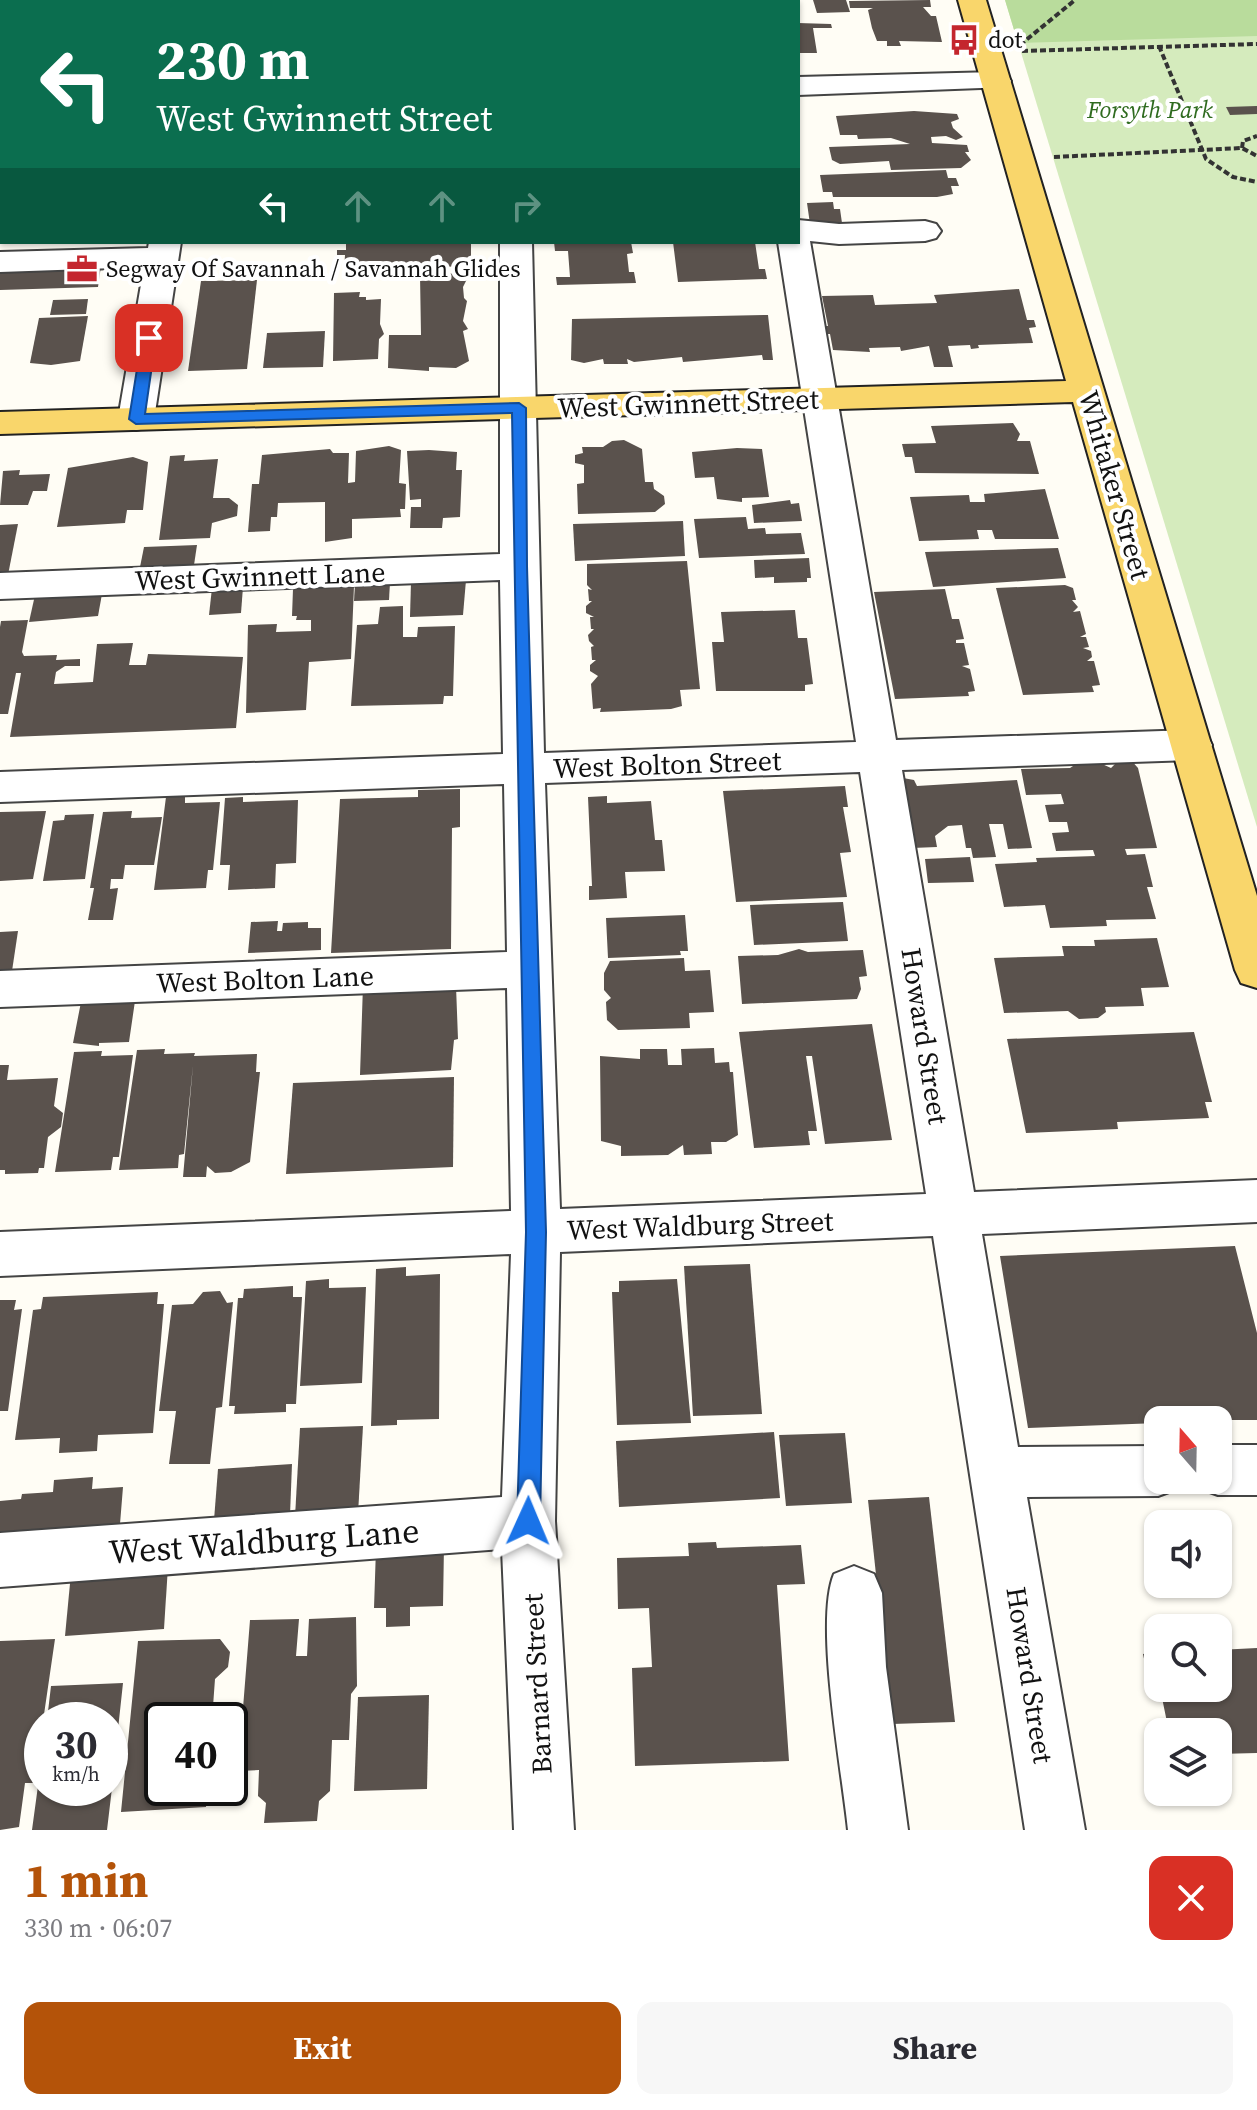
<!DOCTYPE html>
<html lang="en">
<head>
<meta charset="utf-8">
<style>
	:root { --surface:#fff; --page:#f7f7f7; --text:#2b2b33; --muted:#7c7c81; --accent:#b45309 }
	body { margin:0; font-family:"Source Serif 4",serif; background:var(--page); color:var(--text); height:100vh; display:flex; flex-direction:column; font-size:30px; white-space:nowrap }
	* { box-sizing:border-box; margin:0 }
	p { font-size:26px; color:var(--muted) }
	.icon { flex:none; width:44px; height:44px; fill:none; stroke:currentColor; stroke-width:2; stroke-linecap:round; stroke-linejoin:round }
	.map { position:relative; height:1830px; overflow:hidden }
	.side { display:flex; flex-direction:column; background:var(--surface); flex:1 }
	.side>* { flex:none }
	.guide { position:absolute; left:0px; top:0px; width:800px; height:244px; box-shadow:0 2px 6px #0004; background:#0b6e4f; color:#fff; overflow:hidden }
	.needle { width:52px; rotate:340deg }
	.buttons { position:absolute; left:1144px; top:1406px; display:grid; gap:16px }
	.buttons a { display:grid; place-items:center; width:88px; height:88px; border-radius:16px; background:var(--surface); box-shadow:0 2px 6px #0004; font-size:40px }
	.speed { position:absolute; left:24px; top:1702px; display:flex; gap:16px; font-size:40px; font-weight:700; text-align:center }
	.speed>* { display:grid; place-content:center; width:104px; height:104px; border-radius:50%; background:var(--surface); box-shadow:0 2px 6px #0004; line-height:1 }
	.speed small { font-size:20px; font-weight:400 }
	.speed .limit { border:4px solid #111; border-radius:12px; background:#fff; color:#111 }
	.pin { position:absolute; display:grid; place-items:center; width:68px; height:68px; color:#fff; margin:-34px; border-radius:16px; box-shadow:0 4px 12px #0006 }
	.me { position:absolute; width:88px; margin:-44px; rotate:1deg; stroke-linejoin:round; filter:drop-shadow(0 0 6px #0008) }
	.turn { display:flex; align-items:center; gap:28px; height:168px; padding:0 24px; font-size:36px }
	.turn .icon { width:104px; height:104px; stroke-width:2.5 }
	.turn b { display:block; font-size:56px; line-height:68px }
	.lanes { display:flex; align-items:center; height:76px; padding:0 24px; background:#0003; justify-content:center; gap:40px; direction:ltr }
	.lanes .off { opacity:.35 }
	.round { display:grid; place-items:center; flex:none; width:84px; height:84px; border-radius:16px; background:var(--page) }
	.summary { display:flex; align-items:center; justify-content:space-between; height:136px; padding:0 24px }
	h1 { font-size:48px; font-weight:700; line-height:60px; color:var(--accent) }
	.button { display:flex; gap:16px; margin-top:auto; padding:16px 24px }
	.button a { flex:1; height:92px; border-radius:16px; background:var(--accent); color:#fff; font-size:32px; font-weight:700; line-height:92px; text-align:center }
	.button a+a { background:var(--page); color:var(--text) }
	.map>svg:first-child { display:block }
	.green { fill:#d5ebbd }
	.forest { fill:#b9dc9c }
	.building { fill:#5a524d }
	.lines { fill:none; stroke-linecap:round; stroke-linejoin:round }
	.minor-casing { stroke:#444; stroke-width:4 }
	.major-casing { stroke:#222; stroke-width:4 }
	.path { stroke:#333; stroke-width:4; stroke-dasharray:6 3; stroke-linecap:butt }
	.minor { fill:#fff; fill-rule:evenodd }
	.major { fill:#f9d66b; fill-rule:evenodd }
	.route { fill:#1a73e8; stroke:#114b97; stroke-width:2 }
	.labels { text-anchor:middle; stroke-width:8; stroke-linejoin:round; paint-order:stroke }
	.far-poi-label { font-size:24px; fill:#111; stroke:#fff; text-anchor:start }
	.far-park-label { font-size:24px; font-style:italic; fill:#2f6b1f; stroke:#fff }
	.street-label { font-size:28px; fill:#111; stroke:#fff }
	.near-street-label { font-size:34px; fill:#111; stroke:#fff }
</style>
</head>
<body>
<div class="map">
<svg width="1257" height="1830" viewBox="0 0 1257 1830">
	<rect width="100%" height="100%" fill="#fffdf5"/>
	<!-- green -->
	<path class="green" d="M1005 0H1257V827Z"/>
	<!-- forest -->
	<path class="forest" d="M1005 0H1257V36L1018 43Z"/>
	<!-- building -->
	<g class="building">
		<path d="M813 0H846L850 12 817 13Z"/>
		<path d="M930 0 931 7H923L931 16H936L942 42 899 41 901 46H887V41H877L872 28 868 10 873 8H850L849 1Z"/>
		<path d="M798 23 831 24 832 28H813L817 53H798Z"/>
		<path d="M1257 106V114L1230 115 1226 107Z"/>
		<path d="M914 111 957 114 959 119 951 122 953 128 963 137 956 140 946 136 931 137 932 143 967 145 969 152H965L971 160 961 168 891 170 889 161 840 164 832 160 829 147 910 144 891 138 858 139 857 135H840L836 116Z"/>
		<path d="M946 170 948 178H956L959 186H951L953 194 937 197H833L832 192H823L820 175Z"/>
		<path d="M833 202 834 209H840L842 223 810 224 807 203Z"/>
		<path d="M346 242H471V266L344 270 345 255H337V250H346Z"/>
		<path d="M554 242H631L633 253 627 254 629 272H634L636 283 557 285 556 277H570L568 251H555Z"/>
		<path d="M673 242H755L759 269H765L767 279 678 282Z"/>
		<path d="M102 259 98 287 0 290V263Z"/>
		<path d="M463 273 467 279 463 287 464 298 467 301 463 321 468 329 463 331 469 361 456 368 429 367V371L388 368 389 335H421L420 275Z"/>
		<path d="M257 280 247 369 188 371 201 281Z"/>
		<path d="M1019 289 1027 320H1034L1036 327 1029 328 1033 343 978 345 979 348 971 349 970 345 948 346 953 367H934L929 346 901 351 900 347 869 348 870 352 833 350 830 334H825L823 326H828L822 296 873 295 875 305 937 303 934 295Z"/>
		<path d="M360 292 359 297H366V300L381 299 380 324 384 334 379 339 378 359 333 361 334 293Z"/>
		<path d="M88 299 86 314 50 315 53 300Z"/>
		<path d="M768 315 773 360H763L762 355 683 362 682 357 634 362 627 359 628 364H604L603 359 584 363 571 360 572 319Z"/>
		<path d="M88 316 80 361 51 365 30 363 39 318Z"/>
		<path d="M325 331 323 367 263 368 267 333Z"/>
		<path d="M1013 423 1020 434 1017 441H1030L1039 474 915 473 912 457H905L902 444 936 443 931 426Z"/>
		<path d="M624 440 642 449 645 482H653L654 489 664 496 665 504 655 512 578 514 577 484 584 483V465L575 463V455L583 453 582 447H603L612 441Z"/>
		<path d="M389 446 401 450 399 483 406 484 405 509H400L401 517 352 519V538L325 542V502L278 503 277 517H271L270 531 248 532 252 484H259L262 455 330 449 333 453H349L348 483 355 482 356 451Z"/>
		<path d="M737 448 762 449 769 497 742 498V502L717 499 714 477 695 478 692 452Z"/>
		<path d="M429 450 457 452 456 470H462L460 517 443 518 442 528H410L411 507H421V499L410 500 407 451Z"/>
		<path d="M185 455 184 461 218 459 213 498H229L238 505 237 516 212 523 210 538 159 540 170 456Z"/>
		<path d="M133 457 148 462 143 510H127L125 523 57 527 68 468Z"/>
		<path d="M20 470 19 475 50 474 47 491H33L28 505H0L3 471Z"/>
		<path d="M1045 489 1059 539H995L992 530H977L979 539 919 541 910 497 969 495 970 502H985L984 494Z"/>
		<path d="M790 500 791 504 799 503 802 521 754 523 752 505Z"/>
		<path d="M746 517 748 529 765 528 766 534 801 533 805 554 699 558 694 519Z"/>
		<path d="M683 521 685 556 575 561 573 524Z"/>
		<path d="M18 524 7 580H0V525Z"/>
		<path d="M197 545 194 565 140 567 144 547Z"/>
		<path d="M1058 548 1066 578 933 587 925 552Z"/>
		<path d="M809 558 811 578H807V582L774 583V577L755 578 754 560Z"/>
		<path d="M687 561 700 689 680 690 682 706 671 709 600 712 601 708 593 709 591 684 598 676 590 671V665L596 660H592L591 647 594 646 589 641 588 635 594 629H591L590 617H594L586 613V606L592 601H589L588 589 592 590 587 585V564Z"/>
		<path d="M466 580 463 615 410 617 411 582Z"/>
		<path d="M390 582 389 600 354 601 355 583Z"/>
		<path d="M1065 585 1073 588 1076 600H1072L1078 607 1073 612 1080 611 1086 634 1080 637H1086L1089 647 1083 648 1091 651 1092 657 1087 661H1094L1100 685 1092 686 1094 692 1023 695 996 588Z"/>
		<path d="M354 586 351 659 309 662 306 710 246 713 248 625 277 624 276 632 311 631V620H296L297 616H292L293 589Z"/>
		<path d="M243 587 241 613 209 615 212 588Z"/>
		<path d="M945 589 952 619H959L964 639 956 640V643H964L969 665 962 666 970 669 975 691 968 692 969 696 895 699 874 592Z"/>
		<path d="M102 594 98 616 29 622 35 595Z"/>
		<path d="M403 606V637H417L418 627 455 626 453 696H444L443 704 351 706 357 625 378 624 380 607Z"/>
		<path d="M795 610 798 638H807L813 684 805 685V691H716L712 642H724L721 612Z"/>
		<path d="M28 620 22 652 24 656 57 655 56 660 80 659V666H65L56 672 54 684 93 682 97 644 133 643 129 665H146L148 654 243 657 236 728 10 737 21 673H16L8 714H0V627L1 621Z"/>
		<path d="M1091 759 1111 768 1117 762 1130 759 1138 768 1157 848 1125 849 1127 855 1145 854 1153 887H1147L1156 919 1106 920 1107 926 1050 928 1045 905 1004 907 995 864 1037 862 1036 858 1095 856 1093 850 1056 851 1052 833 1069 832 1067 822H1049L1045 805 1064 804 1061 794 1026 795 1021 769 1070 768 1082 760Z"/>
		<path d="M903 778 914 780 917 786 1017 780 1032 848 1008 849 1003 824H989L996 857 973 858 971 848H966L962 825 948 826 935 836 937 847 912 848Z"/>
		<path d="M845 786 848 807H843L851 852 840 853 847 897 736 902 723 791Z"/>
		<path d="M460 789V827L452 828 451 949 331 953 340 799 418 797V790Z"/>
		<path d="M185 796V803L220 802 213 870H208L206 888 154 890 166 797Z"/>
		<path d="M607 796V803L651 801 655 840H662L665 871 625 872 627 898 589 900V886H592L588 797Z"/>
		<path d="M243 797V802L298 800 296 863 276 864 275 888 228 890 230 865H220L225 798Z"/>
		<path d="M46 811 33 879 0 881V812Z"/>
		<path d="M132 811 131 818 162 817 154 865H125L123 879H111L110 889 118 888 113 920H88L94 888H90L103 812Z"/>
		<path d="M94 814 85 879 43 881 53 821 64 820 65 815Z"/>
		<path d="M970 857 974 882 928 883 925 859Z"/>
		<path d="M843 902 848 941 754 945 750 905Z"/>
		<path d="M685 915 688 951H680L681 955 608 958 606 918Z"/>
		<path d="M278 921 277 931H282L283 923 308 922V928H321V950L248 953 251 922Z"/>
		<path d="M18 931 12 971H0V932Z"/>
		<path d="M1157 938 1169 987 1141 988 1144 1006 1105 1007 1106 1012 1098 1018 1079 1019 1068 1011 1004 1013 994 958 1064 956 1062 946H1095L1094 940Z"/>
		<path d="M799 949 808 952 863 950 867 976 859 977 861 989 857 999 742 1004 738 956 778 955Z"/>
		<path d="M684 958 685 971 710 970 714 1012 689 1013 690 1028 618 1030 607 1020 606 1002 611 998 604 990V973L610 961Z"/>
		<path d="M363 985 456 986 458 1039 454 1040 451 1070 360 1075Z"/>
		<path d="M135 1001 129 1042 99 1043V1046L73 1043 81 1002Z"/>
		<path d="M872 1024 892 1140 825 1144 812 1056H806L817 1131H808L810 1145 754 1148 739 1032Z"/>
		<path d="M1194 1032 1212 1102H1205L1209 1118 1117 1122 1118 1129 1026 1133 1007 1039Z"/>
		<path d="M714 1048 715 1063 729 1062 730 1072H733L738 1135 726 1142H711L712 1154 684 1155 683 1145 668 1155 621 1156V1146L601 1141 600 1056 640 1059V1049H667L668 1065H682L681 1049Z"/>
		<path d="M165 1049 164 1054 195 1053 194 1056 257 1054 256 1072H260L250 1162 231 1172 215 1173 207 1166 206 1177H183L193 1065 184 1154 179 1155 178 1168 119 1170 137 1050Z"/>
		<path d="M102 1051 101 1056 133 1055 119 1157H113L111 1170 55 1172 74 1052Z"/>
		<path d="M0 1065H9L7 1080 58 1078 54 1106 63 1113 61 1127 48 1137 44 1168H39L38 1173 5 1174V1170H0Z"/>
		<path d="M454 1077 453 1167 286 1174 293 1083Z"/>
		<path d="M1235 1246 1257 1333V1420H1158V1423L1028 1428 1000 1256Z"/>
		<path d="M750 1264 762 1414 693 1416 684 1266Z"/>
		<path d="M406 1267V1276L440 1274 439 1419 397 1420V1425L371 1426 376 1269Z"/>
		<path d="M329 1279V1288L366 1287 362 1383 300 1386 306 1281Z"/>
		<path d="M677 1279 691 1423 617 1425 612 1292H619V1281Z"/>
		<path d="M293 1286V1297H302L296 1404H286V1412L234 1414 235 1406H229L238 1298H243L244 1289Z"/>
		<path d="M220 1291 227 1303 233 1302 222 1407 216 1408 210 1464H169L176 1411H159L172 1305 193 1304 203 1292Z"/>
		<path d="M158 1292 157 1304H164L153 1433 98 1435 97 1451 59 1453 60 1438 15 1440 33 1310 41 1309 43 1297Z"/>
		<path d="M0 1300H16L14 1310 22 1309 8 1411H0Z"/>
		<path d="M363 1426 358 1514 295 1517 300 1428Z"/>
		<path d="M774 1432 780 1498 619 1507 616 1441Z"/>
		<path d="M845 1433 852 1503 786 1506 779 1435Z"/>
		<path d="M292 1464 290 1515 214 1520 218 1469Z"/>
		<path d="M93 1477 92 1489 123 1487 120 1524 17 1531 16 1537 0 1538V1501L21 1499 22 1494 53 1492 54 1480Z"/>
		<path d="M929 1497 955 1722 892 1724 868 1500Z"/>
		<path d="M716 1542 717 1548 801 1545 805 1584 777 1585 789 1761 635 1766 632 1668 652 1667 649 1608 618 1609 617 1558 689 1556 688 1543Z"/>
		<path d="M444 1545 443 1606 410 1607V1626L386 1627V1608H374L376 1548Z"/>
		<path d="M168 1566 164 1629 65 1636 71 1573Z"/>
		<path d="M356 1617 357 1686 351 1694 349 1740H332L330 1791 319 1801 317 1821 264 1823 266 1803 258 1796 259 1770 238 1771 250 1620 299 1619 296 1656H307L309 1619Z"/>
		<path d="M55 1639 34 1783H25L19 1827 0 1830V1641Z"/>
		<path d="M220 1639 230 1652 228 1667 215 1679 212 1720H162V1788H207L206 1807 121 1812 138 1641Z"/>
		<path d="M1257 1648V1753L1218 1754V1732H1169L1160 1688H1218V1650Z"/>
		<path d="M1158 1651V1668H1146L1143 1654Z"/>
		<path d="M123 1683 112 1785H110V1720H47L51 1686Z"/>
		<path d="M429 1695 427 1789 354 1791 358 1697Z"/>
		<path d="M40 1771 42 1788H112L107 1830H32Z"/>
	</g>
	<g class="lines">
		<defs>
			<g id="minor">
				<rect x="29" y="0" width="28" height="2"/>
				<rect x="190" y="0" width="28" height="2"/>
				<rect x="497" y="0" width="28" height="2"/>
				<rect x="740" y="0" width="28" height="2"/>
				<rect x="0" y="20" width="2" height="18"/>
				<path d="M996 72 1007 75 1011 81 1007 87 798 95V77Z"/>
				<rect x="0" y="98" width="2" height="18"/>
				<path d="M798 220 839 224 925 221 936 224 941 231 936 238 925 241 839 244 810 241 896 740 1191 730 1206 734 1212 745 1206 756 1191 760 902 770 974 1192 1257 1180V1222L982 1234 1018 1447 1158 1446V1480H1181L1177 1489 1158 1496 1027 1497 1085 1830H1025L933 1236 560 1252 555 1521 574 1830H514L502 1549 0 1587V1533L502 1497 511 1254 0 1276V1232L511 1211 507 988 0 1007V971L507 952 504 784 0 802V772L503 754 500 580 0 599V573L500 554V242H532L544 753 856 742 778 242H798ZM860 772 926 1194 560 1209 545 783Z"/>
				<path d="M149 242H181L154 419 149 427 136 430 123 427 118 419 144 267 0 272V252L148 248Z"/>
				<path d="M1218 1445H1257V1495H1218L1199 1488 1196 1480H1218Z"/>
				<path d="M854 1566 874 1574 882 1593 886 1667 908 1830H848C842 1771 814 1622 834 1574Z"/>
			</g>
			<path id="major" d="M958 0H986L1257 896V988L1241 983 1235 970 1073 402 0 434V412L1066 381Z"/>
		</defs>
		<!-- minor casing -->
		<use href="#minor" class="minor-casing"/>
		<!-- major casing -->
		<use href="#major" class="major-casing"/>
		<!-- path -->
		<g class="path">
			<path d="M1020 45 1075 0"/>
			<path d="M1159 46 1206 159 1233 177 1257 182"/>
			<path d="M1022 51 1257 44"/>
			<path d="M1242 148 1243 141 1257 136"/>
			<path d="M1054 157 1242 148 1257 156"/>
		</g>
		<!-- minor -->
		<use href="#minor" class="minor"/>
		<!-- major -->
		<use href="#major" class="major"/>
	</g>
	<!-- route -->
	<path class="route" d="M149 334 156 338 145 414 519 403 526 408 527 566 546 1232 540 1521 536 1529 528 1532 520 1529 517 1521 526 1232 512 413 136 424 129 419 142 338Z"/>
	<!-- icons -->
	<defs>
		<symbol id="bus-bare" viewBox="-9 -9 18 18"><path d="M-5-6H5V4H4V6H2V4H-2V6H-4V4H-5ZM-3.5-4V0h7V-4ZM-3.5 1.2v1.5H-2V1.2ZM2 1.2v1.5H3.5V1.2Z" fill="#c4262e" stroke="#fff" stroke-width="2.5" paint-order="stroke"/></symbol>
		<symbol id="office-bare" viewBox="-9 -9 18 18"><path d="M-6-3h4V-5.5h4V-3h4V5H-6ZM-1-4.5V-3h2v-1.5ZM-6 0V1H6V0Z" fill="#c4262e" stroke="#fff" stroke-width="2.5" paint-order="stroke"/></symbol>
	</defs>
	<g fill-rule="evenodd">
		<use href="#bus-bare" x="942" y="18" width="44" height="44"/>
		<use href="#office-bare" x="60" y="247" width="44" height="44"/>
	</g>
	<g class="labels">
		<!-- far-poi labels -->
		<g class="far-poi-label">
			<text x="988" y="48">dot</text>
			<text x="106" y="277">Segway Of Savannah / Savannah Glides</text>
		</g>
		<!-- far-park labels -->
		<g class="far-park-label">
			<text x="1150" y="118">Forsyth Park</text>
		</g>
		<!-- street labels -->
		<g class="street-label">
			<text transform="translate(688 403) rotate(-2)" y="10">West Gwinnett Street</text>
			<text transform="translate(1115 485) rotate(74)" y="10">Whitaker Street</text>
			<text transform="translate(260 576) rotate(-2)" y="10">West Gwinnett Lane</text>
			<text transform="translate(667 764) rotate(-2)" y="10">West Bolton Street</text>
			<text transform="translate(265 979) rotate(-2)" y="10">West Bolton Lane</text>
			<text transform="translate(925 1036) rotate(81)" y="10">Howard Street</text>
			<text transform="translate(700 1225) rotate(-2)" y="10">West Waldburg Street</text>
			<text transform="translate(1030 1675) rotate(81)" y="10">Howard Street</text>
			<text transform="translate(537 1684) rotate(-93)" y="10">Barnard Street</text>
		</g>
		<!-- near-street labels -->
		<g class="near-street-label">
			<text transform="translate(264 1541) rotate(-4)" y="12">West Waldburg Lane</text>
		</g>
	</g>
</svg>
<div class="buttons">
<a><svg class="needle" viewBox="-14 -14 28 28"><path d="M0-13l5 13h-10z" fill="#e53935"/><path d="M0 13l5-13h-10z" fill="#7c7c81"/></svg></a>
<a><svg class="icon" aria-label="sound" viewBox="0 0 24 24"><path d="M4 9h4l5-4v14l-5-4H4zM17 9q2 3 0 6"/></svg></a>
<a><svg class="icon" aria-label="search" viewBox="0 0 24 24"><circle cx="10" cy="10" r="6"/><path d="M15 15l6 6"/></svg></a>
<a><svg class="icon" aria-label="layers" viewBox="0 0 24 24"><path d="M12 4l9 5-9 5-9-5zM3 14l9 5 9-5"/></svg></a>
</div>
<div class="speed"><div>30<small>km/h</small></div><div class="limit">40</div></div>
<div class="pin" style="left:149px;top:338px;background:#d93025"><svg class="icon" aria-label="arrive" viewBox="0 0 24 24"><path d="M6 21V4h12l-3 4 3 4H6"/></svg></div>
<svg class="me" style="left:528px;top:1521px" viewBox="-20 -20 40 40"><path d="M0-17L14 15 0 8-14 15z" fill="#1a73e8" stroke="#fff" stroke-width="4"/></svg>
<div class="guide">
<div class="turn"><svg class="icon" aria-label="left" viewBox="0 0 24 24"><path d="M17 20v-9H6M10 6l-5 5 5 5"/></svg><div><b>230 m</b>West Gwinnett Street</div></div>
<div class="lanes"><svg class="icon" aria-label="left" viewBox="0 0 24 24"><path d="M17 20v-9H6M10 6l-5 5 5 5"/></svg><svg class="icon off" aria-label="ahead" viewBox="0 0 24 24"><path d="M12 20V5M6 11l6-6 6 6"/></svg><svg class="icon off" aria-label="ahead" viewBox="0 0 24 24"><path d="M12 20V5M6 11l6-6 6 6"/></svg><svg class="icon off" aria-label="right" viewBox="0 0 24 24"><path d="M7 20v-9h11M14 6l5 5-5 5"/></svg></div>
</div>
</div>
<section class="side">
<div class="summary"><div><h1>1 min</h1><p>330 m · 06:07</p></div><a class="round" style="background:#d93025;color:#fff"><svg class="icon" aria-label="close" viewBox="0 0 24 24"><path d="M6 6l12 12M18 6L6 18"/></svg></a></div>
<div class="button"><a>Exit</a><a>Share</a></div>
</section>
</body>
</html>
